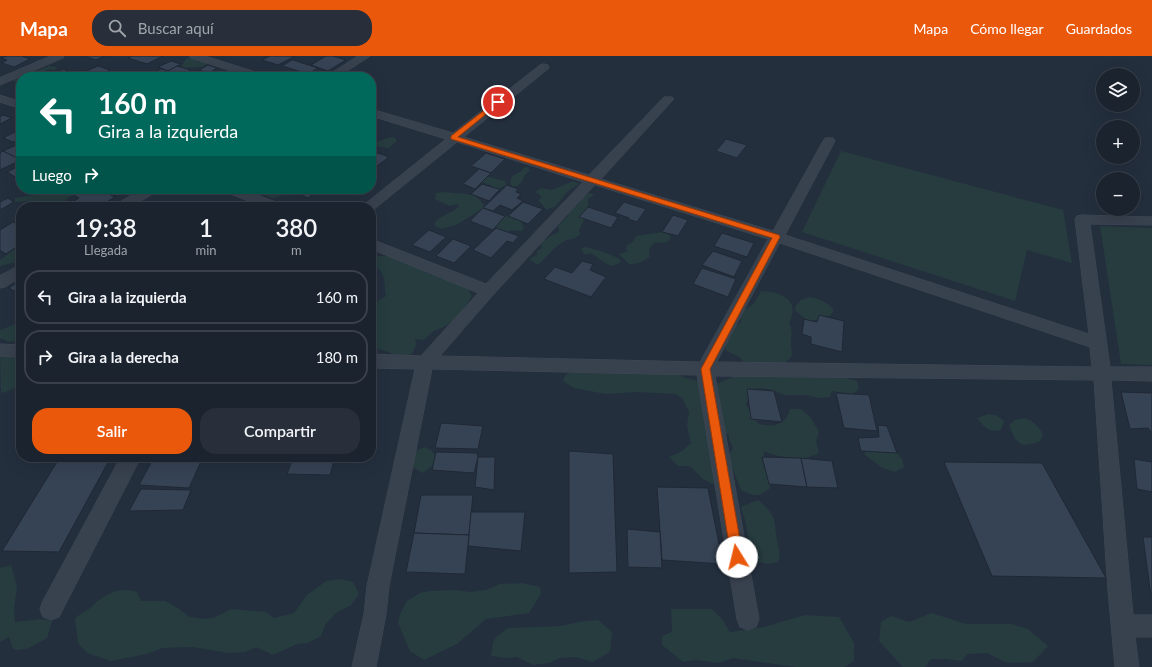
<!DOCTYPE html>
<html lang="es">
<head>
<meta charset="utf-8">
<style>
	:root { --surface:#1b232e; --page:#282f3a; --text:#f1f3f6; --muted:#a0a4aa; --line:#39404a; --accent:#ea580c }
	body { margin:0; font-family:Lato,sans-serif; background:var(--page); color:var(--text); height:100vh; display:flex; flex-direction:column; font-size:15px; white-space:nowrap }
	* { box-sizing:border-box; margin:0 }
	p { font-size:13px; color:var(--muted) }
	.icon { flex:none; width:22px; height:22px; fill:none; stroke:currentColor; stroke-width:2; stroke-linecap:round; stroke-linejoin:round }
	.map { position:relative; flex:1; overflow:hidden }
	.details { position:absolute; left:16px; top:146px; width:360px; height:260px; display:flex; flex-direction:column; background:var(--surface); border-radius:16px; box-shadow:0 4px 16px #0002,0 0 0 1px var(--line) }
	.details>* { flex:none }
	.banner { position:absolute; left:16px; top:16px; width:360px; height:122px; border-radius:16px; box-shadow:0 4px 16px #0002,0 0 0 1px var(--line); background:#00695c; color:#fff; overflow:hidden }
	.fabs { position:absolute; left:1096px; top:12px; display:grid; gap:8px }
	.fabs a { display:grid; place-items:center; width:44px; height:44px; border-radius:50%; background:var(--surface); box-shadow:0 4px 16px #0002,0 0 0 1px var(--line); font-size:20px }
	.pin { position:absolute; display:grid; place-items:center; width:34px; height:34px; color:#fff; margin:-17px; border:2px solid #fff; border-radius:50%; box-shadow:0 1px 4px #0007 }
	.me { position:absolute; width:44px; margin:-22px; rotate:351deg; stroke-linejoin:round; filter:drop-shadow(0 0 3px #0008) }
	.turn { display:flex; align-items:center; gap:14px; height:84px; padding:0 16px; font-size:18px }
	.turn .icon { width:52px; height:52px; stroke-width:2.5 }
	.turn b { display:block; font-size:28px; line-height:34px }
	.then { display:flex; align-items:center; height:38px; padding:0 16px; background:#0003; gap:8px; font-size:15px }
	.eta { display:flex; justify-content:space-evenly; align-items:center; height:68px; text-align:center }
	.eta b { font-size:24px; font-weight:600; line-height:28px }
	.primary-button { display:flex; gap:8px; margin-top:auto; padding:8px 16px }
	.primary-button a { flex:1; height:46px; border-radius:16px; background:var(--accent); color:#fff; font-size:16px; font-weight:600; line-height:46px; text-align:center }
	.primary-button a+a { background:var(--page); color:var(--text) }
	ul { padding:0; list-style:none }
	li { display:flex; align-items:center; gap:12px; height:54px; margin:0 8px 6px; padding:0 8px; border:2px solid var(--line); border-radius:16px }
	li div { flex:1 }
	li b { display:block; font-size:15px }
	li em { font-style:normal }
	header { display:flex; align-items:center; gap:24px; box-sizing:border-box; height:56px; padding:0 20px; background:var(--accent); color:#fff }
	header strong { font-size:19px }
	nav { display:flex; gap:22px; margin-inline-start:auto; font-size:14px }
	.search { width:280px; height:36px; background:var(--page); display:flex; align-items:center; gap:10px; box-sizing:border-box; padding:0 14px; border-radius:16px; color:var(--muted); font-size:15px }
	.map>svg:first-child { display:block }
	.green { fill:#263c3f }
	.building { fill:#364354; stroke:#1f2835 }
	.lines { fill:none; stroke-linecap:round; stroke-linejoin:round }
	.minor-casing { stroke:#414a57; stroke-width:1 }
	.minor { fill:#38414e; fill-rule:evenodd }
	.route { fill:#ea580c; stroke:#983908 }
</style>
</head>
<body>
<header>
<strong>Mapa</strong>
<div class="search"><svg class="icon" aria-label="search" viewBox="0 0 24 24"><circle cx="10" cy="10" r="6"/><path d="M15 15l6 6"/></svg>Buscar aquí</div>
<nav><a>Mapa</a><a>Cómo llegar</a><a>Guardados</a></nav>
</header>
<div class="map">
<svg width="1152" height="611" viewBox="0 0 1152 611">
	<rect width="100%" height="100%" fill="#242f3e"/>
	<!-- green -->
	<g class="green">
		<path d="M193 1 198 3 197 6 206 4 209 7 201 11 183 12 182 9 186 3Z"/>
		<path d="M49 10 56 11 57 13 38 18 43 21H21V25L15 26 13 24Z"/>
		<path d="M391 81 395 82 397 85 389 92 374 90V87Z"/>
		<path d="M841 95 1063 154 1072 207 1027 194 1015 245 802 176Z"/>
		<path d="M528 111 530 114C529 116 527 117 525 119 521 126 522 129 513 131L510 127 512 120 522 115 523 112Z"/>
		<path d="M489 121 505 125 506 129 497 134 492 130 482 126 484 122Z"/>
		<path d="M573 125 579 128 567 136 556 150 547 154 538 144 541 142 540 139 535 136 541 132 552 134Z"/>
		<path d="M49 133H86L78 138 69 141 59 151H33L29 145 15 146V142L40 138Z"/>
		<path d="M250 133H289L280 140 275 142H271L264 138H259Z"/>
		<path d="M446 136C460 139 475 134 484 149L482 153 456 169 441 173 435 170V166C442 159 451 157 459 151L457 148 450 150 435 143 436 137Z"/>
		<path d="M591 137 594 139 588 143V151L583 157 585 162 579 174 580 178C573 185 569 182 563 186 553 192 546 202 538 209L529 203 537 199V195L542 192 540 188 552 179 559 176 558 170 568 160 569 154 582 138Z"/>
		<path d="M498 158C506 159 513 162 521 165L524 172 521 175 511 174 506 177 493 170Z"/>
		<path d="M1100 170 1152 172V309L1121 308Z"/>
		<path d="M662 176 669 178 671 182 667 186 654 187 649 193 650 200C646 205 635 209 629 208L619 198 629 195 626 193 627 189 633 186 636 180Z"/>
		<path d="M21 188V205L0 210V204Z"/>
		<path d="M584 191C590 191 617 200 621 204L620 207 611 210C603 207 598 201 590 197L585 199 581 193Z"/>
		<path d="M382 200H400L419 208 424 216 467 231 472 240 458 261 446 270 434 275 423 284 415 283 416 289 412 298 402 301 374 291H371V249L386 240C383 225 388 217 371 208V201Z"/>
		<path d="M761 235C781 236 801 244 789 267 794 279 791 277 791 288 791 292 792 295 792 298 788 314 758 309 746 308L739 301 725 294 726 291 722 286 723 280 741 266V256L754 247Z"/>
		<path d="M810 241C820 243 827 246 834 254L830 260C812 264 811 270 795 254L796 249 801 244Z"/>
		<path d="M21 266V284L9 286 0 282V274Z"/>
		<path d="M0 289 21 299C21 318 25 332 1 337Z"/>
		<path d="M588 313 675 314 683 321 702 326 718 350 719 343 716 328 740 318 839 320 857 325 859 333 852 338 832 335 830 341 818 342 807 339H785L769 333 761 332 751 333 746 349 759 368C774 371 785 370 790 353H801L811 362 819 376 816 385 819 397 802 404 774 399 764 395C763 409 769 419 770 432 758 442 754 440 741 434L728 401 733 392 729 383V380L723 374 722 424 713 428 703 423 690 410H678L669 401 682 395 691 387 687 370 689 356 682 342 675 338 639 336 606 338 574 332 563 325C565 314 579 315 588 313Z"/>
		<path d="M988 358 996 359 1004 365 1001 374C989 377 984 371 977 362Z"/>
		<path d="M1025 362C1033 365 1039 370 1043 379L1040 385 1032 388 1022 389 1015 383 1009 369 1015 364Z"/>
		<path d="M425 391 432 395 436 401 433 409 423 417 412 411 415 395Z"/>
		<path d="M871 392 897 397 902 403 904 411 895 416 882 412 864 398Z"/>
		<path d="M758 444C777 460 774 463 777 485 779 494 781 498 778 506L768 508 752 504 746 468 741 451Z"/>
		<path d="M11 509 17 531 14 552 15 566 41 563 52 565 47 582C37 587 24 597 13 593L9 581 0 586V512Z"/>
		<path d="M342 523 353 526 359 538 351 549 336 557 325 569 321 580 307 587 297 588 273 599 256 591 245 596 229 597 193 591 162 592 147 598 111 605 87 597 78 587 75 563C79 558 85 556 90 552 104 539 117 530 137 536L141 545H165L178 552 189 561 206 563 216 561 231 553 266 556 274 562 294 557 307 539 326 525Z"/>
		<path d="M522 527 540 531 541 538 529 557 486 563 457 588 424 604 410 595 398 567 400 558 407 545 420 537 429 535 455 534 470 536 486 534 500 528Z"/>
		<path d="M671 553H712L722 563 730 576 760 572 805 559 839 561 854 587V605L845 611H796L733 602 719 607 695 604 683 606 662 589V580L672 576Z"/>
		<path d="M932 557 966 568H1011L1028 573 1048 590 1033 606 1007 607 987 597 967 598 962 605 945 603H931L925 611H903L879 585 881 566 891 560 909 566Z"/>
		<path d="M598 564 612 576 610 596 592 606 576 601 559 602 549 607 533 609 517 601 506 602 491 600 493 586 497 580 508 572 561 570 578 566Z"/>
	</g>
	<!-- building -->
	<g class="building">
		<path d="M7 0H22L30 3 14 11 2 7 7 4 1 2Z"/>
		<path d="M88 0H105L96 4 87 1Z"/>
		<path d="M132 0H163L147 8 128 2Z"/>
		<path d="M270 0H295L278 9 262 4Z"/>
		<path d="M326 0H333L346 4 328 15 311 9Z"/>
		<path d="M292 4H293L318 12 308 18 282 10Z"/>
		<path d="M171 5 181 8 168 15 158 11Z"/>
		<path d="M208 9 217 12 209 17 199 14Z"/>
		<path d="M98 10 110 14 96 21H86L79 18Z"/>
		<path d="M177 10 191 14 177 21H158L153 19 156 18 153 17 161 13 168 15Z"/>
		<path d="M63 13 78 19 74 21H45Z"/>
		<path d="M49 14 55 16 45 21 35 20Z"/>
		<path d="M3 59 12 62 0 68V61Z"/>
		<path d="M21 73V83L13 86 3 82Z"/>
		<path d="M726 83 747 89 737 102 716 95Z"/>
		<path d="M21 87V98L15 101 3 95Z"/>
		<path d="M3 95 21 104 0 114V97Z"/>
		<path d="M371 95H372L389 101 373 113H371Z"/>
		<path d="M486 97 505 103 491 117 471 110Z"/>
		<path d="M21 109V118L15 121 7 116Z"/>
		<path d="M479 113 491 117 475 133 463 128Z"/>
		<path d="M482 128 495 132 500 133 489 145 471 138Z"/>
		<path d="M507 129 518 133 516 136 521 138 517 142 523 145 512 154 500 149 493 155 483 152Z"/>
		<path d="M86 133H98L115 141 98 151H64L79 142 74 139Z"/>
		<path d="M101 133H127L113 140 100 134Z"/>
		<path d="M288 133H320L308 142Z"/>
		<path d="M8 142 14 146 0 154V146Z"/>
		<path d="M180 145 193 151H169Z"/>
		<path d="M523 146 543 153 528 168 508 160Z"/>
		<path d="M624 146 646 153 637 166 628 163 629 162 615 157Z"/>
		<path d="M588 151 618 161 611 172 579 161Z"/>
		<path d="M483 152 505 160 493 174 470 165Z"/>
		<path d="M673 159 688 164 678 180 662 176Z"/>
		<path d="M13 166 21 170V188L6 198 0 194V174Z"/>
		<path d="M496 172 519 180 513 187 507 185 491 202 473 194Z"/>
		<path d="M429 174 446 181 430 196 412 189Z"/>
		<path d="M722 177 754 187 747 201 714 190Z"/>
		<path d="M453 183 471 190 454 207 436 200Z"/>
		<path d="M713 195 742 205 734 221 702 209Z"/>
		<path d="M582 205 593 208 590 214 606 221 591 241 544 223 555 211 572 217Z"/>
		<path d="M702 212 736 223 728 241 693 228Z"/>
		<path d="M21 224V239L9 232Z"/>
		<path d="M819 259 844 265 842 296 811 288V281L802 278 804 263 817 266Z"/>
		<path d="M747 333 774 335 782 366 751 363Z"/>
		<path d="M1121 336 1152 337V377L1148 372 1130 373Z"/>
		<path d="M836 337 869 339 877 375 844 372Z"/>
		<path d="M441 367 483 370 478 393 435 392Z"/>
		<path d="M878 369 887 370 897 397 861 395 858 382 879 381Z"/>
		<path d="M569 395 613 398 617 516 569 517Z"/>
		<path d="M436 396 477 397 478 401 474 417 432 414Z"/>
		<path d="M60 401H111L59 496 2 495Z"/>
		<path d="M154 401H203L189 432 139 429Z"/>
		<path d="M293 401H335L330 419 287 418Z"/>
		<path d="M478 401H495L494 434 475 431Z"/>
		<path d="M762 401 801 402 807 431 769 428Z"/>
		<path d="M801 402 832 405 838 432 807 431Z"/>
		<path d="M1134 403 1152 406V436L1137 433Z"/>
		<path d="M944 406 1042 407 1106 522 992 520Z"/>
		<path d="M657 431 708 432 723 508 662 504Z"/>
		<path d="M141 433 191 434 183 454 129 455Z"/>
		<path d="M421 439H473L469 479 414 477Z"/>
		<path d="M471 456H525L521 495 468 490Z"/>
		<path d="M627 473 660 476 662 512 628 511Z"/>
		<path d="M414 477 469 479 465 518 406 516Z"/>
		<path d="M1143 481H1152V540H1151Z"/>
	</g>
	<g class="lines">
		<defs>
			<g id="minor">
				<path d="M51 0H64L63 2 0 29V22Z"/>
				<path d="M190 0H205L265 19 266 21H250L191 2Z"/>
				<path d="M358 0H370L338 21H326Z"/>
				<path d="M544 8 548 9 549 11 548 13 464 81 589 119 664 41H672L674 43 672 45 601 123 773 175 823 85 825 82H833L835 85 785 179 1089 278 1075 163 1077 160 1082 159 1152 161V169L1090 168 1110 311H1152V325L1111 324 1133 559H1152V581H1135L1139 611H1115L1108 535 1094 324 715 320 759 563 756 571 748 574 740 571 737 563 697 319 432 313 389 530 386 558 376 611H352L364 558 367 530 415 313 371 312V298L421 300 478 237 371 193V183L486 228 583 126 457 86 373 154H371V151H361L446 83 371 60V53L453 77 540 9ZM595 129 768 183 700 306 440 300 493 239ZM780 187 1090 291 1092 311 717 306Z"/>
				<path d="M0 39 21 46V53L0 46Z"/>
				<path d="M142 133H158L156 136 131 151H115L117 148Z"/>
				<path d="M223 133H242L281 148 283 151H264L225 136Z"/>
				<path d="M21 209V221L5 231 0 232V220Z"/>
				<path d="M0 288 21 289V301L0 300Z"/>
				<path d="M121 401H141L59 561 51 564 43 561 40 553 43 545Z"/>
			</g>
		</defs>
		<!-- minor casing -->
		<use href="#minor" class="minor-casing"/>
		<!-- minor -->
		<use href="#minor" class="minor"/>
	</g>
	<!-- route -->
	<path class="route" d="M496 45 501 46 458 81 779 179 780 181 710 313 743 501 741 505 737 507 733 505 731 501 701 313 772 182 451 83V80Z"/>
</svg>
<div class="fabs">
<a><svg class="icon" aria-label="layers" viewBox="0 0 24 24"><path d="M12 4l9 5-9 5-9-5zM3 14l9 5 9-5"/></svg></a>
<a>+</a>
<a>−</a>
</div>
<div class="pin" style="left:498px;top:46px;background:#d93025"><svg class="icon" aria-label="arrive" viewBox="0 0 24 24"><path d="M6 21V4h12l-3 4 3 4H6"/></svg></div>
<svg class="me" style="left:737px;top:501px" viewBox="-20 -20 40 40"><circle r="19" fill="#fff"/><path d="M0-13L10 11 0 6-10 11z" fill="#ea580c"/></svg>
<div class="banner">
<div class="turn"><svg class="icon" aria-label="left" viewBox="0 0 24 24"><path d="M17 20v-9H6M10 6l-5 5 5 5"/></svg><div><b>160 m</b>Gira a la izquierda</div></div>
<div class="then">Luego<svg class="icon" aria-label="right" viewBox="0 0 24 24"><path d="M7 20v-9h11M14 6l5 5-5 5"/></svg></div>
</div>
<section class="details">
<div class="eta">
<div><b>19:38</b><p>Llegada</p></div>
<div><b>1</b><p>min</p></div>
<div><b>380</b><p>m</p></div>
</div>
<ul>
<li><svg class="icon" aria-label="left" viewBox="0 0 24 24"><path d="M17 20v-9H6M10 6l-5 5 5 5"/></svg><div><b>Gira a la izquierda</b></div><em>160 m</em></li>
<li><svg class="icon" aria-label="right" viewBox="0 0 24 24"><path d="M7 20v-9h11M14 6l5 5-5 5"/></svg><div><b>Gira a la derecha</b></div><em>180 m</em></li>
</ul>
<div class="primary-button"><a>Salir</a><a>Compartir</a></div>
</section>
</div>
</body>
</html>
